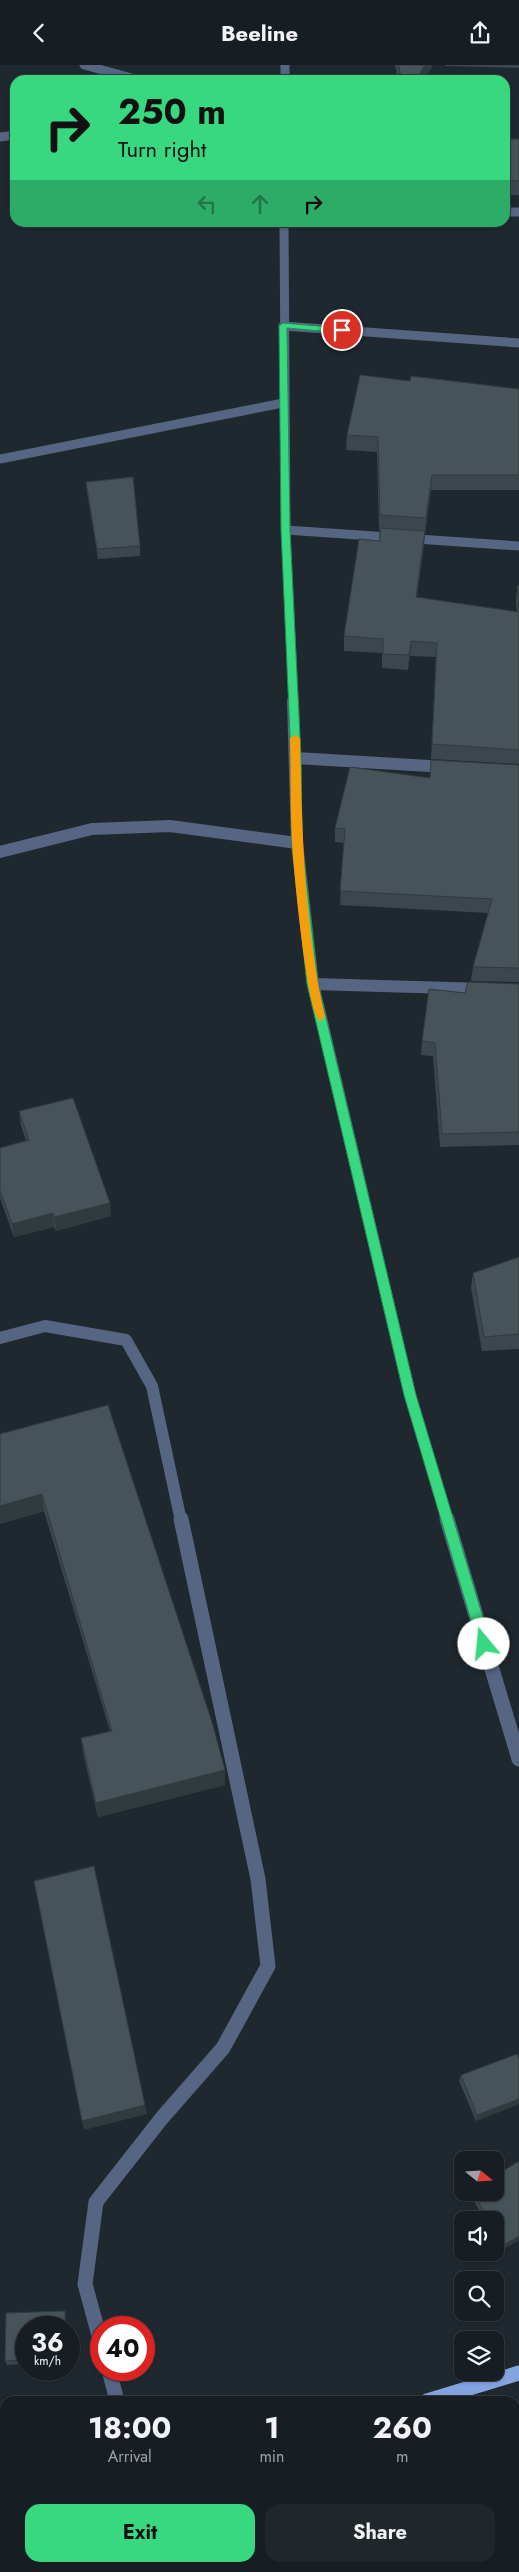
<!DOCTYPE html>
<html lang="en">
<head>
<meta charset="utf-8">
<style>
	:root { --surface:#171e23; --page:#20272b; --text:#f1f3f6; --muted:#9ea2a6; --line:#363c41; --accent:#37d880 }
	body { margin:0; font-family:Jost,sans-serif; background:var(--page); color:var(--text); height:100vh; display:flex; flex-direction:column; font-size:19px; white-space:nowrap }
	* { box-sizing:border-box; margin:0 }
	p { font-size:16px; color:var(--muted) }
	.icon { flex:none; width:28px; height:28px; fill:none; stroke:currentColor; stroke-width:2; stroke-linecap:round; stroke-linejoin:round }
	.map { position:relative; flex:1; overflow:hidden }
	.sheet { position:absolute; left:0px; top:2331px; width:520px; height:176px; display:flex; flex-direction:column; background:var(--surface); border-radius:15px 15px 0 0; box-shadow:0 1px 4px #0004,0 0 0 1px var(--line) }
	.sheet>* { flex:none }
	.hud { position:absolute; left:10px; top:10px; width:500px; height:152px; border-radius:15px; box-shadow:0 1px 4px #0004,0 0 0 1px var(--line); background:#37d880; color:#111; overflow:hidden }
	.needle { width:32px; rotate:108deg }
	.fabs { position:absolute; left:454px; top:2086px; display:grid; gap:10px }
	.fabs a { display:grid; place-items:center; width:50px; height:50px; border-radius:10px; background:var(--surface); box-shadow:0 1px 4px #0004,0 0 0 1px var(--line); font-size:25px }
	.speed { position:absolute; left:15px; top:2251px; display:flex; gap:10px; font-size:25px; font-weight:700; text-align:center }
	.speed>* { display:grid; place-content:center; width:65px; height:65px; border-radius:50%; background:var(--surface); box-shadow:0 1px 4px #0004,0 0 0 1px var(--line); line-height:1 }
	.speed small { font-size:12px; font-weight:400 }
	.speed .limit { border:8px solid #d22; background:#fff; color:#111 }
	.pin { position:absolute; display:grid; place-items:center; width:42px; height:42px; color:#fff; margin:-21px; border:2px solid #fff; border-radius:50%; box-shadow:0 1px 5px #0007 }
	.me { position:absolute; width:55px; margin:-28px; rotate:343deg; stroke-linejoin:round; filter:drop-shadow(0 0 4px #0008) }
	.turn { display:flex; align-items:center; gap:18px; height:105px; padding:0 25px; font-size:22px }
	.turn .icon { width:65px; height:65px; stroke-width:2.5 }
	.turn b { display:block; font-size:35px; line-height:42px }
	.lanes { display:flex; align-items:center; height:48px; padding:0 25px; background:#0003; justify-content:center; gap:25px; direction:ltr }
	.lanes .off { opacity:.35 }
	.eta { display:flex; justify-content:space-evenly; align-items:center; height:85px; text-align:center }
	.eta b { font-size:30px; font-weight:700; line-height:35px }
	.primary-button { display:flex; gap:10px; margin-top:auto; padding:10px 25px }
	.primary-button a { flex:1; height:58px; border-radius:15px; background:var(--accent); color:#111; font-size:20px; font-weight:700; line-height:58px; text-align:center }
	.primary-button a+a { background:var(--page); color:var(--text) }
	header { display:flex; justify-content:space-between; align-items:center; height:65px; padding:0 25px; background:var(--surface); font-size:22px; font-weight:700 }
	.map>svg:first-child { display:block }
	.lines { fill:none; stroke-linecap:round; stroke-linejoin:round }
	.minor-far2 { stroke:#566582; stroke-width:9 }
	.minor-far1 { stroke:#566582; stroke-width:12 }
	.minor { stroke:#566582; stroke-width:15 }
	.tertiary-far2 { stroke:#566582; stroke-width:9 }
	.tertiary-far1 { stroke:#566582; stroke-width:12 }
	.tertiary { stroke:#566582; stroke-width:15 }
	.primary { stroke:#85a3df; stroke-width:15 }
	.wall { fill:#3c474d }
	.shaded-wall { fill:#313a3e }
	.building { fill:#465359; stroke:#313a3e }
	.route { fill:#37d880; stroke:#248c53 }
	.slow { fill:#f59e0b }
</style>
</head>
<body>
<header><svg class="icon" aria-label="back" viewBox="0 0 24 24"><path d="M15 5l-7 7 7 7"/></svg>Beeline<svg class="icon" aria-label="share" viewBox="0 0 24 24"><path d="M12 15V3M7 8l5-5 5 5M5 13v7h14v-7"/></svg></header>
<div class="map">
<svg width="519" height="2507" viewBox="0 0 519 2507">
	<rect width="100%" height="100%" fill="#1f282f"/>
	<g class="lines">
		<!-- minor-far2 -->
		<g class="minor-far2">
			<path d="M84 0 139 15"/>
			<path d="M0 72 15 70"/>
			<path d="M505 147H519"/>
			<path d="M283 261 519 278"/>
			<path d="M0 394 283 338"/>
			<path d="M286 465 519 481"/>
		</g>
		<!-- minor-far1 -->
		<g class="minor-far1">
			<path d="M296 693 446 702"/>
			<path d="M0 787 92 764 170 761 297 778"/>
			<path d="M313 919 519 925"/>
			<path d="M0 1273 45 1261 126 1275 152 1321 181 1456"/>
		</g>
		<!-- minor -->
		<g class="minor">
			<path d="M101 2278 85 2219 96 2137 161 2054 223 1983 268 1901 258 1814 181 1454"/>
			<path d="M109 2305 117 2336"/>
		</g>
		<!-- tertiary-far2 -->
		<g class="tertiary-far2">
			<path d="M285 0V15"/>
			<path d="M284 158 286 465 294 637"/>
		</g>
		<!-- tertiary-far1 -->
		<path class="tertiary-far1" d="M293 636 297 778 313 919 410 1330 448 1456"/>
		<!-- tertiary -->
		<path class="tertiary" d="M447 1454 519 1694"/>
		<!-- primary -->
		<g class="primary">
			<path d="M427 2336 519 2308"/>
			<path d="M0 2481 5 2479"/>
		</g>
	</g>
	<!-- wall -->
	<g class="wall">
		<path d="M395 0H433L424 15H398Z"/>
		<path d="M445 0H519V3L445 1Z"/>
		<rect x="505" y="74" width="14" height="56"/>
		<path d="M410 316 519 324V425H431L425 468 417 533 517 547 516 536 517 521H519V699L431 694 436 592 410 591 408 605 382 603V588L344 586V571L379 476 380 465H379L377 387 346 385 347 370Z"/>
		<path d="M86 417 140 481V491L98 494 87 428Z"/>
		<path d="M519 700V917L471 916 473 902 488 848 340 840 344 778 335 777V763L429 713Z"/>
		<path d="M519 919V1080L440 1082 433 991 421 990 422 976 465 928Z"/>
		<path d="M19 1046 111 1151 56 1166 54 1162 14 1172 0 1133V1083L26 1076 21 1061Z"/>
		<path d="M519 1192V1284L482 1286 471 1223 473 1208Z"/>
		<path d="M108 1340 225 1720 98 1752 83 1688 81 1673 110 1666 44 1446 0 1459V1369Z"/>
		<path d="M519 1994V2039L476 2056 459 2016 461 2010Z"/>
		<path d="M519 2096V2175L502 2185 495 2173V2155H485L470 2130 471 2128H495Z"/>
		<path d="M65 2246 66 2250V2262H26V2299L7 2300 5 2296 6 2248Z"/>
		<path d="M519 2402V2500H515V2403Z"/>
		<path d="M424 2502H492L445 2507H425Z"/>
	</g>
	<!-- shaded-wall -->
	<g class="shaded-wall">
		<path d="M425 0H433L424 15H416Z"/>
		<path d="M432 410 431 425 425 468 426 453Z"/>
		<path d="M425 466 424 481 415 547 416 532Z"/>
		<path d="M411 576 410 591 408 605 409 590Z"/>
		<path d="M110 1138 111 1151 56 1166 54 1152Z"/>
		<path d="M53 1148 54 1162 14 1172 12 1159Z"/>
		<path d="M42 1429 44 1446 0 1459V1441Z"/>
		<path d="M225 1705V1720L98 1752 96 1738Z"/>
		<path d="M519 2034V2039L476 2056 477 2050Z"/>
		<path d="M145 2040 147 2049 84 2065 82 2056Z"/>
		<path d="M519 2171V2175L502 2185 504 2180Z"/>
		<path d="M65 2246 66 2250V2262H65Z"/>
	</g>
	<!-- building -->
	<g class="building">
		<path d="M399 0H425L416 15H401Z"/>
		<rect x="505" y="74" width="14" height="42"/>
		<path d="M360 310 410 316 411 311 519 324V410H432L426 453 380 450 378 372 347 370Z"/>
		<path d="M133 412 140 481 97 484 86 417Z"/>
		<path d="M380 463 425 466 416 532 519 547V685L432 679 437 578 411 576 409 590 383 589V574L344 571 359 474 380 476Z"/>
		<path d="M517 521H519V541Z"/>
		<path d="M431 695 519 700V903L473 902 492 834 340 826 345 764 335 763 350 702 430 713Z"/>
		<path d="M468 917 519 919V1067L442 1069 435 978 422 976 429 924 465 928Z"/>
		<path d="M73 1033 110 1138 54 1152 53 1148 12 1159 0 1125V1083L29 1075 19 1046Z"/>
		<path d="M519 1192V1269L484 1272 473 1208Z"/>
		<path d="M108 1340 212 1657 225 1705 96 1738 81 1673 112 1666 42 1429 0 1441V1369Z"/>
		<path d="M94 1801 145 2040 82 2056 34 1816Z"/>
		<path d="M517 1989 519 1994V2034L477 2050 461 2010Z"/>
		<path d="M519 2096V2171L504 2180 495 2165V2155H489L473 2128H495V2111Z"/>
		<path d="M65 2246V2262H26V2295L5 2296 6 2248Z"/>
		<path d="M519 2402V2495L515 2496V2403Z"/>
		<path d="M427 2502H442L427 2504Z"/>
	</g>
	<!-- route -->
	<path class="route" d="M283 258 342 263 346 265 342 268 287 263 290 465 301 693 302 778 318 919 416 1330 491 1579 484 1584 478 1579 404 1330 307 919 292 778 291 693 281 465 279 261Z"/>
	<!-- slow -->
	<path class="slow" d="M295 670 300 673C302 766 304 861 325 952L320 956C307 951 293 798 292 777 290 742 291 708 290 673Z"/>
</svg>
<div class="fabs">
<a><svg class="needle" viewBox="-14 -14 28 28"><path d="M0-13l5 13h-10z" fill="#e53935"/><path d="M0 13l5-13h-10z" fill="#9ea2a6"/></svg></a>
<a><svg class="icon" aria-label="sound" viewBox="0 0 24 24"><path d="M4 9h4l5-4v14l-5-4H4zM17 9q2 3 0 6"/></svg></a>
<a><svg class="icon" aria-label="search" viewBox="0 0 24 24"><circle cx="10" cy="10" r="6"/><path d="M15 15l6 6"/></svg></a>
<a><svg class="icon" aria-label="layers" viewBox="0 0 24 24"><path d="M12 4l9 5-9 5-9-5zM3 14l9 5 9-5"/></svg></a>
</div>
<div class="speed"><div>36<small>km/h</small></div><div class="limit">40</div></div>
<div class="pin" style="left:342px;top:265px;background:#d93025"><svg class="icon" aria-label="arrive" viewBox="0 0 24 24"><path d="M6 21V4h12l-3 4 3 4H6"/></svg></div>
<svg class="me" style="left:484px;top:1579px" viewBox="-20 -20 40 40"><circle r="19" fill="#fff"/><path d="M0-13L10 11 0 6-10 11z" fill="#37d880"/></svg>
<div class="hud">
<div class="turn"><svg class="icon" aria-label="right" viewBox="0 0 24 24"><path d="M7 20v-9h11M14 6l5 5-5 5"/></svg><div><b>250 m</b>Turn right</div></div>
<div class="lanes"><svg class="icon off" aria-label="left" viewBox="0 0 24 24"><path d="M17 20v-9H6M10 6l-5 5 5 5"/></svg><svg class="icon off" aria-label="ahead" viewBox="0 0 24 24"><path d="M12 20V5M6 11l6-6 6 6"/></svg><svg class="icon" aria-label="right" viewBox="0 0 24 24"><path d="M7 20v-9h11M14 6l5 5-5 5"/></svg></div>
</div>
<section class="sheet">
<div class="eta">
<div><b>18:00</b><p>Arrival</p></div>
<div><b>1</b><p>min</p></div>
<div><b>260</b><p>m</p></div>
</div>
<div class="primary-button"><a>Exit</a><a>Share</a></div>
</section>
</div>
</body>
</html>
